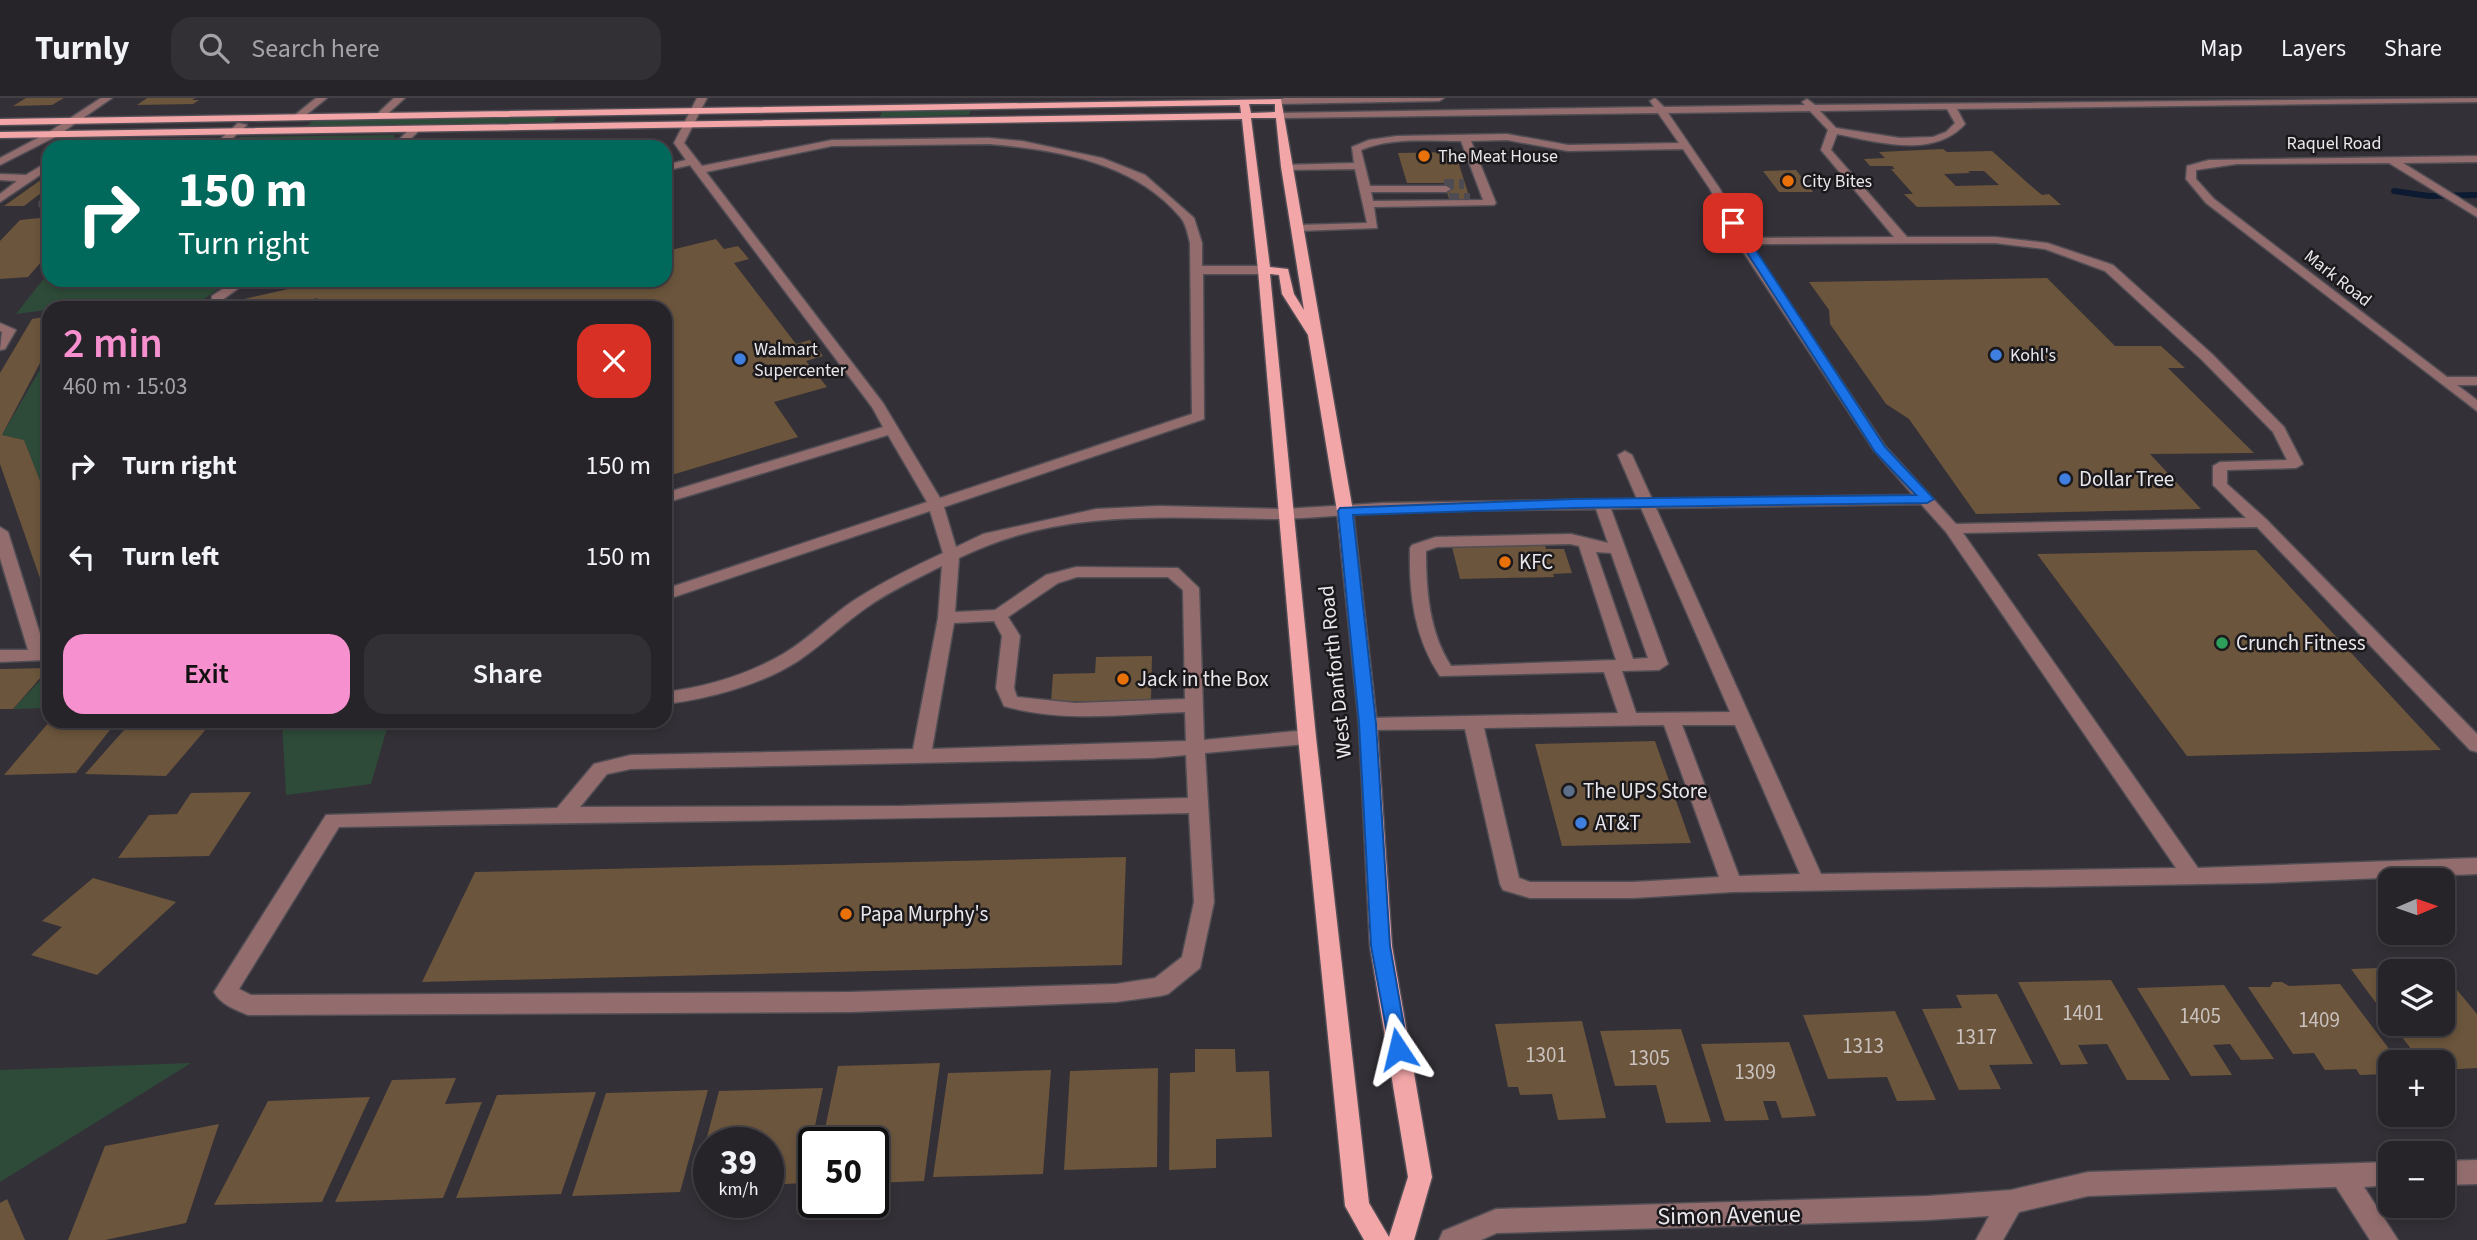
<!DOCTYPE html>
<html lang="en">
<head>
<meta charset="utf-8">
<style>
	:root { --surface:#272429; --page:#333035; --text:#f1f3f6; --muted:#a4a4a8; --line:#434146; --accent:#f790ce }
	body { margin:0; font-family:"Source Sans 3",sans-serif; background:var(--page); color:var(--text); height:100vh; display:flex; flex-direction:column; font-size:26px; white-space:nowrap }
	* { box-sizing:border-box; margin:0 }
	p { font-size:23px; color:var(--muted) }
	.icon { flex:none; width:38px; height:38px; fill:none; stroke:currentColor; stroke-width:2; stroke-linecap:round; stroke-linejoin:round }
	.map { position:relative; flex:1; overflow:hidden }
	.panel { position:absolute; left:42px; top:203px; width:630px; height:427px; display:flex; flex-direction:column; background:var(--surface); border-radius:21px; box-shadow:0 4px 10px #0003,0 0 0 2px var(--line) }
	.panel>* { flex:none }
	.hud { position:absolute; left:42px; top:42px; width:630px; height:147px; border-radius:21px; box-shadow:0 4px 10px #0003,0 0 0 2px var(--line); background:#00695c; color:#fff; overflow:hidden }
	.needle { width:46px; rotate:88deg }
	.fabs { position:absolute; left:2378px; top:770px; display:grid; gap:14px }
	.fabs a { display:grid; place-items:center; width:77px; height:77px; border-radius:14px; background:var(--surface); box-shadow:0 4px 10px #0003,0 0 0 2px var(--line); font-size:35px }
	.speed { position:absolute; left:693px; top:1029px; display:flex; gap:14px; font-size:35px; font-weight:700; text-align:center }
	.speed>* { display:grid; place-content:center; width:91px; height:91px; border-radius:50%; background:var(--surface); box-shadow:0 4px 10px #0003,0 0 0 2px var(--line); line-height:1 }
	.speed small { font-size:18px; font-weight:400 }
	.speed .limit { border:4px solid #111; border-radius:10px; background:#fff; color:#111 }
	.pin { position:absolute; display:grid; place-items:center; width:60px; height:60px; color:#fff; margin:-30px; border-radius:14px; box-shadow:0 4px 10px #0006 }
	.me { position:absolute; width:77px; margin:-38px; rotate:350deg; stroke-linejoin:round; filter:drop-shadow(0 0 5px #0008) }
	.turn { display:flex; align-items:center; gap:24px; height:147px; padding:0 21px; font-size:32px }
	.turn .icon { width:91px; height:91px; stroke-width:2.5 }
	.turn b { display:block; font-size:49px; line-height:60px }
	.round { display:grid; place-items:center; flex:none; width:74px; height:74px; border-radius:21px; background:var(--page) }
	.overview { display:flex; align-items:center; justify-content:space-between; height:119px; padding:0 21px }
	h1 { font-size:42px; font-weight:600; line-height:52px; color:var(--accent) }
	.button { display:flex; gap:14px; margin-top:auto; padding:14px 21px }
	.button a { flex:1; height:80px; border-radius:21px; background:var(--accent); color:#111; font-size:28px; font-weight:600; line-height:80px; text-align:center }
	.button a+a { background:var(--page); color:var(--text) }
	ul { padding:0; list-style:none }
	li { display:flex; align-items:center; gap:21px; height:91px; padding:0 21px }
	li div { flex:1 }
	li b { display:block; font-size:26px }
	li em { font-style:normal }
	header { display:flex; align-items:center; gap:42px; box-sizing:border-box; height:98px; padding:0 35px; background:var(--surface); border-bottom:2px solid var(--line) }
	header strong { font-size:33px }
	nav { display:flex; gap:38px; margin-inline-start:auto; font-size:24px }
	.search { width:490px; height:63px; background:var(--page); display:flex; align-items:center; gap:18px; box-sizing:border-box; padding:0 24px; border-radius:21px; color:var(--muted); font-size:26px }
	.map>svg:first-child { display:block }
	.green { fill:#2e4b39 }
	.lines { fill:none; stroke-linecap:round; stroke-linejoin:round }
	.stream { stroke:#0c1b31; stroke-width:6 }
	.building { fill:#6b553c; fill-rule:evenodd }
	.minor-tunnel { stroke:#4f4b52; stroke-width:10; stroke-dasharray:10 5; stroke-linecap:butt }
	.minor-casing { stroke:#514d54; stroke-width:3 }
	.major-casing { stroke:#514d54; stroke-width:3 }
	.minor { fill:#936d6d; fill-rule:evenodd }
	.major { fill:#f3a6a8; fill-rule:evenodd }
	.route { fill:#1a73e8; stroke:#114b97; stroke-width:2 }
	.food-dot { fill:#e8710a; stroke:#1b191c; stroke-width:2.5 }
	.shop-dot { fill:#3f7fe0; stroke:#1b191c; stroke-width:2.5 }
	.leisure-dot { fill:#2e9e5b; stroke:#1b191c; stroke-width:2.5 }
	.service-dot { fill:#5c6f8a; stroke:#1b191c; stroke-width:2.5 }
	.labels { text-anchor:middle; stroke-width:5; stroke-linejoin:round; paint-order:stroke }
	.far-street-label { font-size:18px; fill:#e9e7eb; stroke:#1b191c }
	.far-poi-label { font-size:18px; fill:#e9e7eb; stroke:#1b191c; text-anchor:start }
	.poi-label { font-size:21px; fill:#e9e7eb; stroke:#1b191c; text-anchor:start }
	.street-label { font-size:21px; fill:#e9e7eb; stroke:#1b191c }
	.near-number-label { font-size:21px; fill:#cac2bf }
	.near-street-label { font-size:24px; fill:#e9e7eb; stroke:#1b191c }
</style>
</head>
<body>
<header>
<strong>Turnly</strong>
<div class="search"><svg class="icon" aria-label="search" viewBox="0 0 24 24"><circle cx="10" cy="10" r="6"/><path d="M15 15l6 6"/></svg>Search here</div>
<nav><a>Map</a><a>Layers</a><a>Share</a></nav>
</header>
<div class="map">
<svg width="2477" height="1142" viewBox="0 0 2477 1142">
	<rect width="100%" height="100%" fill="#343037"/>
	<!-- green -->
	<g class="green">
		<path d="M971 12 969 17 880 19 882 13Z"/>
		<path d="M558 18 553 24 307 28 314 22Z"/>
		<path d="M394 37 395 41 387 49H226L240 39Z"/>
		<path d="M49 174V182H231L201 203V210H76V208L16 216Z"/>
		<path d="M49 256V406L24 342 2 337Z"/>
		<path d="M49 573 47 610 13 611Z"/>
		<path d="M282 623H380L387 630 371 686 286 697Z"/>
		<path d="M191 965 0 1084V972Z"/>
	</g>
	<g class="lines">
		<!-- stream -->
		<path class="stream" d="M2394 93 2429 98 2477 97"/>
	</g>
	<!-- building -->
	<g class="building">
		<path d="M26 0H64L52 7 13 8Z"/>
		<path d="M147 0H195L192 2H199L193 6 137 7Z"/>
		<path d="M1943 51 1947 54 1992 53 2030 87 2042 97 2049 96 2061 107 1917 109 1904 96H1913L1891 71H1895L1892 68H1870L1864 61 1885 60 1879 54ZM1968 73H1984L1999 87 1956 88 1944 76 1970 75Z"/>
		<path d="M1455 54 1470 101H1449L1444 85H1407L1398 55Z"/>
		<path d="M1796 72 1813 94H1779L1763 73Z"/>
		<path d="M44 76H49V89L24 108H4L45 79H39Z"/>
		<path d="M49 119V155L28 179 0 181V143L20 122Z"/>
		<path d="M716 141 724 151 738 148 744 155 749 161 734 165 796 246 810 242 823 258 806 263 827 289 774 304 798 339 665 379V210H319L317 200 274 210H242L240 202 328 182H665V149L667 153Z"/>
		<path d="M2047 180 2115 248H2161L2185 270H2168L2254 355 2150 356 2201 411 1976 416 1909 321 1886 306 1830 226 1829 212 1809 184Z"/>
		<path d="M49 218V248L2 337 24 342 49 406V506L0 366V275L32 221Z"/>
		<path d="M1545 447 1546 451H1564L1572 475 1553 476 1554 479 1460 481 1452 449Z"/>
		<path d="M2256 452 2441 652 2187 658 2037 456Z"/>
		<path d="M1152 558 1151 602 1051 604 1053 576 1095 575 1096 559Z"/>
		<path d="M49 570 13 611H0V571Z"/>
		<path d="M50 623H117L76 675 4 677Z"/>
		<path d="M132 623H213L166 678 85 676Z"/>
		<path d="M1655 643 1691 745 1562 748 1535 646Z"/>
		<path d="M251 694 209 758 118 760 149 717 177 716 191 695Z"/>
		<path d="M1126 759 1122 867 422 884 475 774Z"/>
		<path d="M93 780 176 804 97 877 31 857 62 829 42 823Z"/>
		<path d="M2438 868 2442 873H2390V924L2351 871Z"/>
		<path d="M2443 875 2477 916V970L2443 972V964H2421L2392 926H2443Z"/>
		<path d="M2111 882 2170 982H2127L2107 946 2078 947 2088 966 2061 967 2018 884Z"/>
		<path d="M2273 884H2282L2289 888 2340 886 2399 964H2390V976L2360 977 2356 971 2325 972 2314 955 2293 956 2248 889H2270Z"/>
		<path d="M2224 887 2274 961 2241 962 2230 946 2213 947 2232 977 2191 978 2137 890Z"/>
		<path d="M1997 896 2033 966 1989 967 2001 991 1959 992 1922 911 1962 910 1956 897Z"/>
		<path d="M1895 913 1936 1002 1897 1003 1887 979 1828 981 1803 917Z"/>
		<path d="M1582 923 1606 1020 1558 1022 1552 996 1520 997 1518 989H1508L1495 926Z"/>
		<path d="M1681 931 1711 1024 1666 1025 1656 987 1615 988 1600 933Z"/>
		<path d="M1789 944 1816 1018 1782 1020 1776 1003H1763L1769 1022 1725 1023 1701 946Z"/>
		<path d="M1195 951H1235L1236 974 1269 973 1272 1039 1216 1041V1070L1169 1072 1170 975 1195 974Z"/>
		<path d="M940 965 924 1083 873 1085V1045H822L838 968Z"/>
		<path d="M1158 970 1157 1069 1064 1072 1070 973Z"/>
		<path d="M1051 972 1043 1076 933 1079 948 975Z"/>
		<path d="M456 980 445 1006 482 1004 443 1100 335 1104 392 982Z"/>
		<path d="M823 990 803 1085 768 1087V1045H709V1088L694 1089 719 993Z"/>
		<path d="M708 992 680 1094 572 1098 606 995Z"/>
		<path d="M596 994 561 1096 456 1100 497 997Z"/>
		<path d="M370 999 322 1104 214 1107 268 1003Z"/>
		<path d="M219 1026 186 1125 105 1142H68L105 1048Z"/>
		<path d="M7 1101 25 1142H0V1105Z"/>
	</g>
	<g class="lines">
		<!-- minor-tunnel -->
		<g class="minor-tunnel">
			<path d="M1444 86H1464"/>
			<path d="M1449 100H1470"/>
		</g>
		<defs>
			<g id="minor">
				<path d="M101 0H112L57 38 0 67V60L49 34Z"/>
				<path d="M316 0H327L301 21H295V17Z"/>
				<path d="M394 0H405L383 20H377V16Z"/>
				<path d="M697 0H707L684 45 702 68 832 42 989 40 1022 43 1102 60 1145 77 1194 120 1202 145V168H1264L1270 172 1264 176H1203L1204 321 944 409 956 449 983 436 1096 411 1159 408 1284 411 1382 405 1637 401 1618 357 1625 353 1632 357 1652 401 1913 397 1873 351 1736 143 1710 91 1683 51 1568 53 1507 42 1471 43 1496 105 1494 107 1374 109 1377 130 1298 133 1292 130 1298 127 1367 125 1355 71 1286 72 1282 71V67L1354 65 1352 49 1369 42 1397 38 1507 36 1568 47 1679 45 1658 15 1281 20 1278 19V15L1654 9 1650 3 1655 0 1664 9 1805 7 1802 4 1807 1 1815 7 2477 0V4L1957 11 1965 26C1934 61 1877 44 1837 36L1831 52 1907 139H1995L2047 145 2113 167 2212 256 2284 329 2303 366 2296 370 2227 372V386L2266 421 2477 636V654L2470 652 2257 429 1963 435 2198 770 2477 760V776L2262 785 1732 794 1633 800H1530L1503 792 1500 786 1465 631 1368 632 1362 631 1359 626 1362 621 1368 620 1618 615 1604 574 1440 578C1414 539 1409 496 1410 450L1412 447 1436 439 1571 436 1608 445 1596 411C1525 412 1454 412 1383 415 1349 416 1316 420 1282 421 1169 421 1065 408 959 460L955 514 995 512 1046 477 1076 469 1178 470 1199 490 1204 642 1307 632 1314 634 1316 639 1314 644 1307 646 1205 655 1214 804 1200 870 1168 896 1160 898 1116 904 851 914 248 917C236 912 220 906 214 894L326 717 557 710 594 666 631 657 913 651 938 520 942 468C916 481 890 493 866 510 843 526 822 547 798 563 761 587 708 601 665 606V594C706 589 747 577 783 556 809 541 831 517 856 501 884 483 913 469 943 455L930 413 665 502V491L927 404 888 337 665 405V395L883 329 872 309 690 67 665 73V67L686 62 674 45ZM1947 11 1955 25 1946 34 1933 39 1900 40 1836 30 1820 13ZM1810 13 1828 32 1821 52 1894 139 1746 140 1720 91 1668 15ZM1461 43 1483 102 1373 103 1371 94H1446L1451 91 1446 88H1370L1361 52C1391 39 1429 43 1461 43ZM989 46C1057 52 1135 64 1181 120 1186 126 1188 137 1190 145L1192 316 940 400 883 305 706 74 832 48ZM1995 145 2045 151 2105 173 2202 262 2273 334 2287 362 2220 364 2213 368V387L2246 420 1956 426 1885 348 1750 146ZM1921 406 1946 434 2176 770 1821 776 1656 410ZM1641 410 1730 614 1636 615 1622 573 1659 572 1668 566 1611 411ZM1570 446 1579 448 1616 562 1451 568C1429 534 1426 492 1426 453L1437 449ZM1596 454 1611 455 1648 560 1633 561ZM1077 479H1168L1183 492 1185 601 1075 605 1017 599 1014 590 1020 538 1008 519 1058 485ZM994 523 1002 538 996 590 1004 608C1062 625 1125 616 1185 614L1186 643 932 651 954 525ZM1664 627 1719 779 1633 784H1530L1519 780 1484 630ZM1682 627H1735L1800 776 1739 778ZM1186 657 1188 700 901 708 580 709 607 676 631 671 1153 660ZM1189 715 1194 804 1182 859 1155 880 1116 886 851 894 251 897 239 891 339 729C622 723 906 722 1189 715Z"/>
				<path d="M1284 0H1444L1439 3 1278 6 1273 3Z"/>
				<path d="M238 25 247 27 223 49H212Z"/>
				<path d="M413 28 422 30 402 49H391Z"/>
				<path d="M2477 58V64L2403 65 2477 111V119L2389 65 2237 66 2196 72V81L2214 101 2447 279H2477V287H2457L2477 302V313L2206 105 2186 81 2187 68 2209 62Z"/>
				<path d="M49 63V71L0 104V96L17 83 0 82V76L26 77Z"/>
				<path d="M49 97V110L40 108V104Z"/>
				<path d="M236 182H250L222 202 223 210H211L212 198Z"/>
				<path d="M0 225 16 232 5 251 0 252 2 234 0 233Z"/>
				<path d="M0 429 8 434 47 558 44 562 0 564V552H28L0 460Z"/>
				<path d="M2477 1062V1086L2443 1087V1063Z"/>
				<path d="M2390 1064V1087L2364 1089 2398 1142H2370L2336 1089 2088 1098 2019 1114 2003 1142H1976L1989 1118 1928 1122 1497 1135 1481 1142H1439L1443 1133 1496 1111 1928 1098 2011 1092 2088 1074Z"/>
			</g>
			<path id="major" d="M1281 1 1353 413 1377 626 1392 848 1432 1079 1414 1142H1364L1345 1108 1298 639 1258 172 1242 21 0 40V34L1241 15 1240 7 0 27V21ZM1249 6H1275V14L1251 15ZM1251 20H1276L1281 69 1304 212 1294 196 1288 171 1270 169ZM1270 176 1279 177 1282 196 1308 237 1337 413 1359 626 1370 848 1408 1079 1389 1139 1369 1105 1316 639Z"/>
		</defs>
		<!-- minor casing -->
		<use href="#minor" class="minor-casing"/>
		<!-- major casing -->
		<use href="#major" class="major-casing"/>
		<!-- minor -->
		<use href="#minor" class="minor"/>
		<!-- major -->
		<use href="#major" class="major"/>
	</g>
	<!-- route -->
	<path class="route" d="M1733 122 1738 125 1885 349 1934 401 1927 405 1574 410 1353 417 1376 625 1390 848 1408 951 1405 957 1398 960 1391 957 1371 848 1359 625 1338 413 1340 410 1574 401 1916 397 1875 354 1728 125Z"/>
	<!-- markers -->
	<g class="food-dot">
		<circle cx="1424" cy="58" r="7"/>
		<circle cx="1788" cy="83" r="7"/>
		<circle cx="1505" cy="464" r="7"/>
		<circle cx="1123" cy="581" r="7"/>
		<circle cx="846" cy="816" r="7"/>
	</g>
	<g class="shop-dot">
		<circle cx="1996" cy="257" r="7"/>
		<circle cx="740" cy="261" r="7"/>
		<circle cx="2065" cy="381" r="7"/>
		<circle cx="1581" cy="725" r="7"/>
	</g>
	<circle class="leisure-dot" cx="2222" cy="545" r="7"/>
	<circle class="service-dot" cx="1569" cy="693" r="7"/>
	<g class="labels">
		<!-- far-street labels -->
		<g class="far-street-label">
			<text x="2334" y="51">Raquel Road</text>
			<text transform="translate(2338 180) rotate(38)" y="6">Mark Road</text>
		</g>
		<!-- far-poi labels -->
		<g class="far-poi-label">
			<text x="1438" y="64">The Meat House</text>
			<text x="1802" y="89">City Bites</text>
			<text x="754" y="257">Walmart<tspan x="754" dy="21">Supercenter</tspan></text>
			<text x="2010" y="263">Kohl's</text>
		</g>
		<!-- poi labels -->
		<g class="poi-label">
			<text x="2079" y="388">Dollar Tree</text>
			<text x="1519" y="471">KFC</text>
			<text x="2236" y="552">Crunch Fitness</text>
			<text x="1137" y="588">Jack in the Box</text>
			<text x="1583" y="700">The UPS Store</text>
			<text x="1595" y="732">AT&amp;T</text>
			<text x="860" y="823">Papa Murphy's</text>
		</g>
		<!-- street labels -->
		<g class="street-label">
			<text transform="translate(1335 574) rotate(-96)" y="7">West Danforth Road</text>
		</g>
		<!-- near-number labels -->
		<g class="near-number-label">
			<text x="2083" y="922">1401</text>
			<text x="2200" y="925">1405</text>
			<text x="2319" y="929">1409</text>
			<text x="1976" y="946">1317</text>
			<text x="1863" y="955">1313</text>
			<text x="1546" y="964">1301</text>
			<text x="1649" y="967">1305</text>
			<text x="1755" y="981">1309</text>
		</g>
		<!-- near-street labels -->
		<g class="near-street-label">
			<text transform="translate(1729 1117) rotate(-1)" y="8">Simon Avenue</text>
		</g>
	</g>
</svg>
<div class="fabs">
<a><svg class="needle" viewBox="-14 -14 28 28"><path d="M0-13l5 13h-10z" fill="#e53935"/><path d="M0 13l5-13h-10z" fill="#a4a4a8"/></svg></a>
<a><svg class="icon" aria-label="layers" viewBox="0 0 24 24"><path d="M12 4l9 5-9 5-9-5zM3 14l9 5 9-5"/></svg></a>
<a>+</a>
<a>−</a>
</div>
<div class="speed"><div>39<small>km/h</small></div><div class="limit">50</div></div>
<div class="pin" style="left:1733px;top:125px;background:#d93025"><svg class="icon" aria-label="arrive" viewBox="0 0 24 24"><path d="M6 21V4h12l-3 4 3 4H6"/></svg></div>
<svg class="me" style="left:1398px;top:951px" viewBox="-20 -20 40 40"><path d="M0-17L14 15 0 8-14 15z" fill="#1a73e8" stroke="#fff" stroke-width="4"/></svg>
<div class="hud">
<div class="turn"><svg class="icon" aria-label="right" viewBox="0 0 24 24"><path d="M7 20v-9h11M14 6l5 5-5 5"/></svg><div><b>150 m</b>Turn right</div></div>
</div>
<section class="panel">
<div class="overview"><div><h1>2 min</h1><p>460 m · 15:03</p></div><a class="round" style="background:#d93025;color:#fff"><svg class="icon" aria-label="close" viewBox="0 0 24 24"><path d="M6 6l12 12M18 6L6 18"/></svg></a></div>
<ul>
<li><svg class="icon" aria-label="right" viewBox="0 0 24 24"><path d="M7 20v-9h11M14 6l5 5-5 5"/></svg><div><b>Turn right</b></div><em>150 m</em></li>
<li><svg class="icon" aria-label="left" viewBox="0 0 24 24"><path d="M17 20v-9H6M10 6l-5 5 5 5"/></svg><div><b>Turn left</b></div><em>150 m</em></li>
</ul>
<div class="button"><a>Exit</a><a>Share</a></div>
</section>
</div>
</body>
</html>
